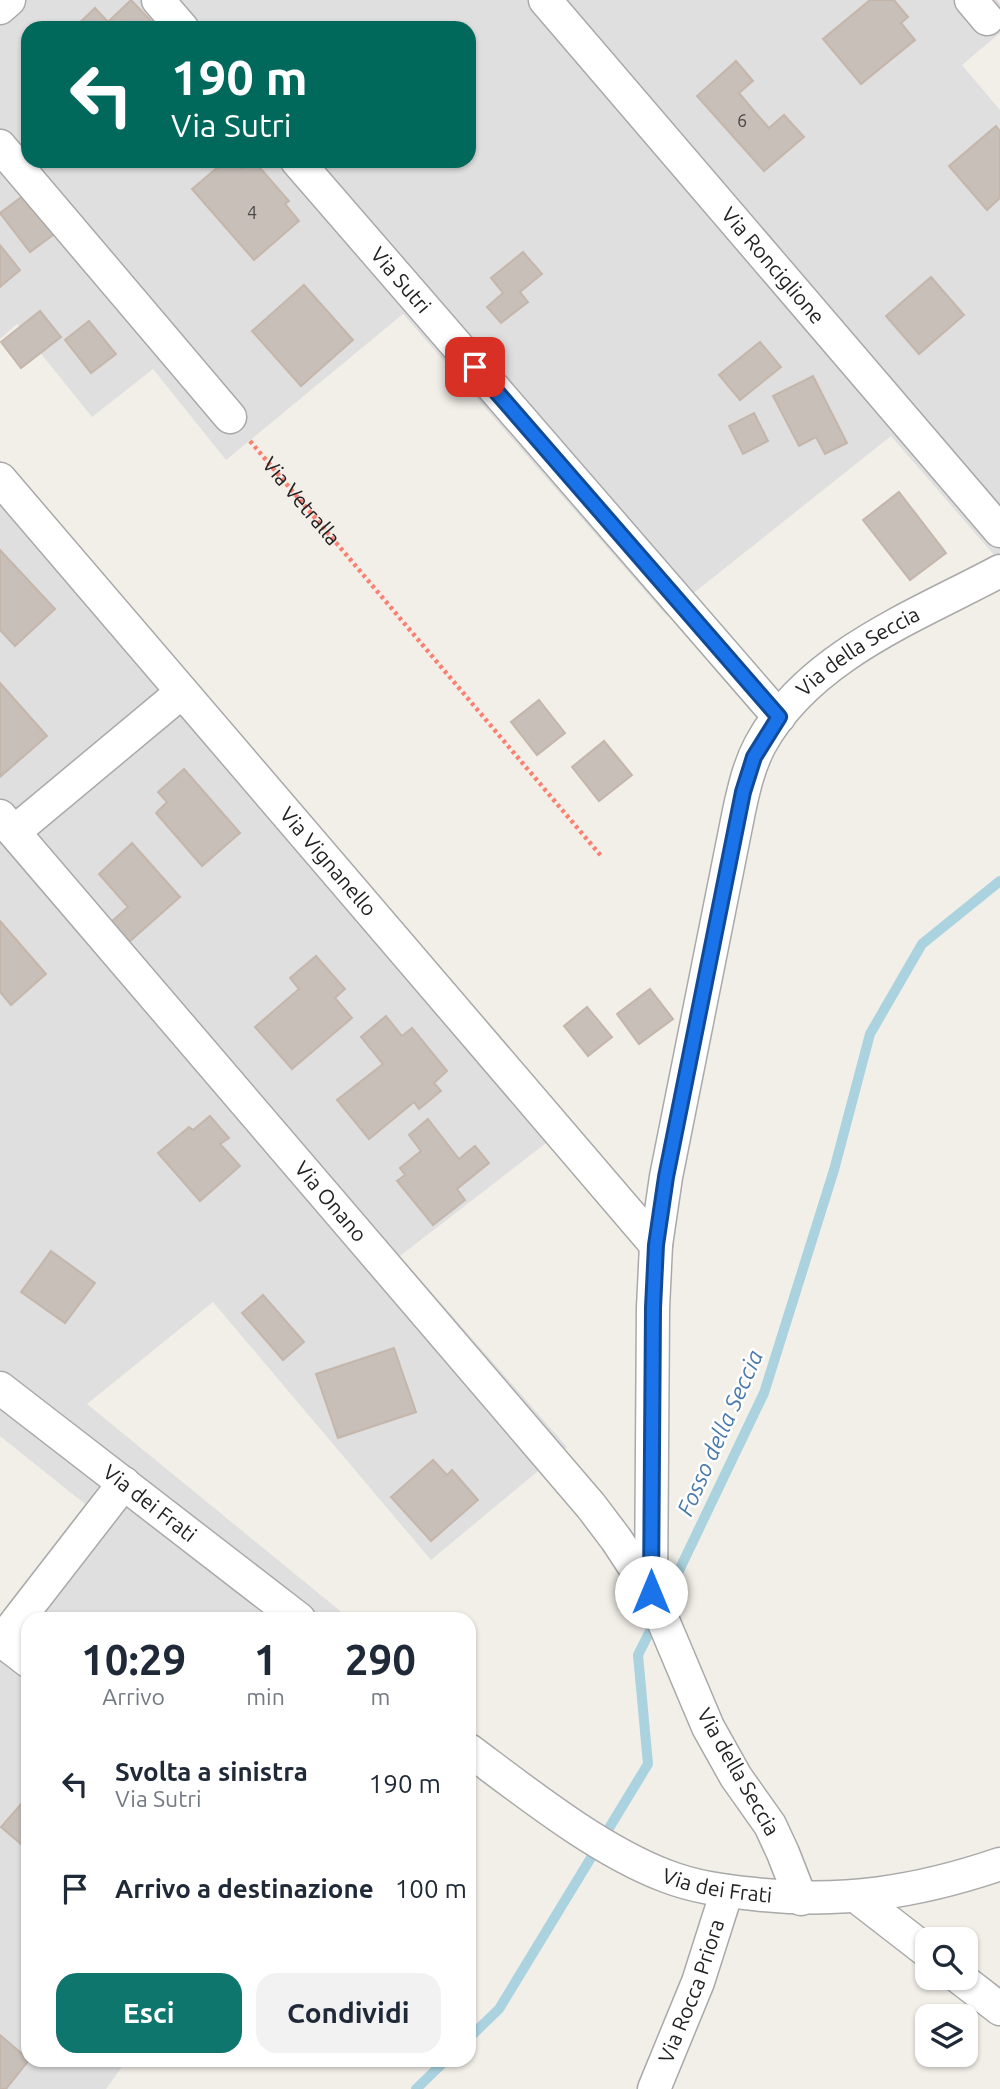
<!DOCTYPE html>
<html lang="it">
<head>
<meta charset="utf-8">
<style>
	:root { --surface:#fff; --page:#f2f2f3; --text:#1f2937; --muted:#747a83; --accent:#0f766e }
	body { margin:0; font-family:Ubuntu,sans-serif; background:var(--page); color:var(--text); height:100vh; display:flex; flex-direction:column; font-size:26px; white-space:nowrap }
	* { box-sizing:border-box; margin:0 }
	p { font-size:23px; color:var(--muted) }
	.icon { flex:none; width:38px; height:38px; fill:none; stroke:currentColor; stroke-width:2; stroke-linecap:round; stroke-linejoin:round }
	.map { position:relative; flex:1; overflow:hidden }
	.drawer { position:absolute; left:21px; top:1612px; width:455px; height:455px; display:flex; flex-direction:column; background:var(--surface); border-radius:21px; box-shadow:0 2px 5px #0004 }
	.drawer>* { flex:none }
	.banner { position:absolute; left:21px; top:21px; width:455px; height:147px; border-radius:21px; box-shadow:0 2px 5px #0004; background:#00695c; color:#fff; overflow:hidden }
	.buttons { position:absolute; left:915px; top:1927px; display:grid; gap:14px }
	.buttons a { display:grid; place-items:center; width:63px; height:63px; border-radius:14px; background:var(--surface); box-shadow:0 2px 5px #0004; font-size:35px }
	.pin { position:absolute; display:grid; place-items:center; width:60px; height:60px; color:#fff; margin:-30px; border-radius:14px; box-shadow:0 4px 10px #0006 }
	.me { position:absolute; width:77px; margin:-38px; rotate:0deg; stroke-linejoin:round; filter:drop-shadow(0 0 5px #0008) }
	.turn { display:flex; align-items:center; gap:24px; height:147px; padding:0 35px; font-size:32px }
	.turn .icon { width:91px; height:91px; stroke-width:2.5 }
	.turn b { display:block; font-size:49px; line-height:60px }
	.eta { display:flex; justify-content:space-evenly; align-items:center; height:119px; text-align:center }
	.eta b { font-size:42px; font-weight:700; line-height:49px }
	.action { display:flex; gap:14px; margin-top:auto; padding:14px 35px }
	.action a { flex:1; height:80px; border-radius:21px; background:var(--accent); color:#fff; font-size:28px; font-weight:700; line-height:80px; text-align:center }
	.action a+a { background:var(--page); color:var(--text) }
	ul { padding:0; list-style:none }
	li { display:flex; align-items:center; gap:21px; height:105px; padding:0 35px }
	li div { flex:1 }
	li b { display:block; font-size:26px }
	li em { font-style:normal }
	.map>svg:first-child { display:block }
	.residential { fill:#e0dfdf; fill-rule:evenodd }
	.lines { fill:none; stroke-linecap:round; stroke-linejoin:round }
	.stream { stroke:#aad3df; stroke-width:10 }
	.building { fill:#c7bfb8; stroke:#c4b6ab; stroke-width:2 }
	.minor-casing { stroke:#a9a9a9; stroke-width:35 }
	.path { stroke:#fa8072; stroke-width:4.5; stroke-dasharray:3.5 3.5; stroke-linecap:butt }
	.minor { stroke:#fff; stroke-width:32 }
	.route-casing { stroke:#114b97; stroke-width:18 }
	.route { stroke:#1a73e8; stroke-width:12 }
	.labels { text-anchor:middle; stroke-width:5; stroke-linejoin:round; paint-order:stroke }
	.number-label { font-size:18px; fill:#4b4948 }
	.street-label { font-size:21px; fill:#222; stroke:#fff }
	.water-label { font-size:23px; font-style:italic; fill:#4a7aab; stroke:#fff }
</style>
</head>
<body>
<div class="map">
<svg width="1000" height="2089" viewBox="0 0 1000 2089">
	<rect width="100%" height="100%" fill="#f2efe9"/>
	<!-- residential -->
	<g class="residential">
		<path d="M0 0H997L1000 4V33L962 65 1000 110V562L891 436 666 615 403 314 226 460 153 369 92 417 17 324 0 339ZM28 28H469V161H28Z"/>
		<path d="M0 460 568 1126 400 1256 567 1447 431 1560 213 1302 87 1404 350 1619H28V2060H127L106 2089H0V1614L85 1504 0 1436Z"/>
	</g>
	<g class="lines">
		<!-- stream -->
		<g class="stream">
			<path d="M663 1604 764 1393 834 1170 870 1034 922 944 1000 881"/>
			<path d="M469 2038 499 2009 648 1764 638 1655 655 1621"/>
			<path d="M416 2089 446 2060"/>
		</g>
	</g>
	<!-- building -->
	<g class="building">
		<path d="M131 0 151 21 143 28H74L95 8 108 22Z"/>
		<path d="M870 0H894L908 17 901 23 915 40 861 84 823 39Z"/>
		<path d="M736 61 753 81 739 93 754 111 769 128 784 115 804 137 764 171 697 96Z"/>
		<path d="M996 126 1000 131V198L987 210 949 166Z"/>
		<path d="M225 161H235L241 168 248 161H254L289 201 285 204 299 221 254 260 192 189Z"/>
		<path d="M23 196 53 235 30 252 0 213Z"/>
		<path d="M0 245 20 270 0 287Z"/>
		<path d="M523 252 542 274 520 292 528 302 501 323 487 307 503 293 491 278Z"/>
		<path d="M931 277 964 315 919 354 886 316Z"/>
		<path d="M304 285 353 340 301 386 252 331Z"/>
		<path d="M40 311 61 337 21 368 1 342Z"/>
		<path d="M89 321 116 354 91 373 65 340Z"/>
		<path d="M760 342 781 367 740 400 719 375Z"/>
		<path d="M813 376 847 443 825 454 816 437 799 446 773 396Z"/>
		<path d="M754 413 768 441 743 454 729 426Z"/>
		<path d="M899 492 946 553 910 580 863 520Z"/>
		<path d="M0 550 55 609 15 646 0 630Z"/>
		<path d="M0 683 47 736 0 777Z"/>
		<path d="M539 700 565 733 537 755 511 722Z"/>
		<path d="M604 741 632 775 599 801 572 767Z"/>
		<path d="M184 769 240 833 202 866 156 813 167 802 158 792Z"/>
		<path d="M132 843 180 897 129 942 111 922 128 907 99 874Z"/>
		<path d="M0 921 46 974 11 1005 0 992Z"/>
		<path d="M316 956 345 989 335 998 352 1018 292 1069 255 1027 299 989 290 978Z"/>
		<path d="M650 989 673 1019 639 1044 617 1014Z"/>
		<path d="M587 1007 612 1037 588 1056 564 1026Z"/>
		<path d="M386 1016 402 1036 412 1028 447 1071 434 1083 441 1091 419 1109 414 1102 369 1139 337 1100 383 1064 361 1037Z"/>
		<path d="M210 1116 229 1138 220 1144 240 1166 200 1201 158 1153 189 1127 193 1130Z"/>
		<path d="M428 1119 459 1159 475 1146 489 1163 457 1189 465 1200 433 1225 397 1181 405 1175 400 1168 421 1151 409 1135Z"/>
		<path d="M51 1251 95 1283 65 1323 21 1292Z"/>
		<path d="M263 1295 304 1342 283 1360 242 1313Z"/>
		<path d="M394 1348 416 1412 338 1438 316 1374Z"/>
		<path d="M433 1460 447 1475 452 1470 478 1500 431 1541 391 1497Z"/>
		<path d="M28 1796V1850L1 1827Z"/>
		<path d="M0 2035 29 2060 6 2089H0Z"/>
	</g>
	<g class="lines">
		<defs>
			<g id="minor">
				<path d="M158 0 182 28"/>
				<path id="s2" d="M545 0 1000 531"/>
				<path d="M971 0 987 19"/>
				<path d="M0 8 9 0"/>
				<path d="M0 146 230 417"/>
				<path id="s3" d="M297 161 779 717"/>
				<path id="s4" d="M0 479 656 1245"/>
				<path id="s5" d="M0 816 591 1506 616 1539 651 1592"/>
				<path d="M14 832 182 692"/>
				<path id="s6" d="M0 1388 299 1619"/>
				<path d="M2 1641 28 1661"/>
				<path d="M0 1643 124 1483"/>
				<path id="s7" d="M469 1750C528 1794 598 1850 666 1876 694 1887 724 1891 754 1894 841 1904 918 1892 1000 1864"/>
				<path d="M857 1897 928 1952"/>
				<path id="s8" d="M801 1899 783 1853 770 1825 736 1777 708 1727 651 1592 653 1308 656 1245 666 1177 739 811C744 788 749 766 760 745 808 656 916 616 1000 571"/>
				<path d="M960 1978 1000 2009"/>
				<path id="s9" d="M654 2089 698 1982 727 1891"/>
			</g>
		</defs>
		<!-- minor casing -->
		<use href="#minor" class="minor-casing"/>
		<!-- path -->
		<path class="path" id="s1" d="M250 441 602 857"/>
		<!-- minor -->
		<use href="#minor" class="minor"/>
	</g>
	<g class="lines">
		<defs>
			<path id="route" d="M475 367 779 717 754 757 743 792 666 1177 656 1245 653 1308 651 1592"/>
		</defs>
		<!-- route casing -->
		<use href="#route" class="route-casing"/>
		<!-- route -->
		<use href="#route" class="route"/>
	</g>
	<g class="labels">
		<!-- number labels -->
		<g class="number-label">
			<text x="742" y="127">6</text>
			<text x="252" y="219">4</text>
		</g>
		<!-- street labels -->
		<g class="street-label">
			<text dy="7" stroke="none"><textPath href="#s2" startOffset="350">Via Ronciglione</textPath></text>
			<text dy="7" stroke="none"><textPath href="#s3" startOffset="158">Via Sutri</textPath></text>
			<text dy="7" stroke="none"><textPath href="#s1" startOffset="79">Via Vetralla</textPath></text>
			<text dy="7" stroke="none"><textPath href="#s8" startOffset="1339">Via della Seccia</textPath></text>
			<text dy="7" stroke="none"><textPath href="#s4" startOffset="504">Via Vignanello</textPath></text>
			<text dy="7" stroke="none"><textPath href="#s5" startOffset="508">Via Onano</textPath></text>
			<text dy="7" stroke="none"><textPath href="#s6" startOffset="189">Via dei Frati</textPath></text>
			<text transform="translate(738 1772) rotate(60)" y="7">Via della Seccia</text>
			<text dy="7" stroke="none"><textPath href="#s7" startOffset="287">Via dei Frati</textPath></text>
			<text dy="7" stroke="none"><textPath href="#s9" startOffset="105">Via Rocca Priora</textPath></text>
		</g>
		<!-- water labels -->
		<g class="water-label">
			<text transform="translate(720 1433) rotate(-66)" y="8">Fosso della Seccia</text>
		</g>
	</g>
</svg>
<div class="buttons">
<a><svg class="icon" aria-label="search" viewBox="0 0 24 24"><circle cx="10" cy="10" r="6"/><path d="M15 15l6 6"/></svg></a>
<a><svg class="icon" aria-label="layers" viewBox="0 0 24 24"><path d="M12 4l9 5-9 5-9-5zM3 14l9 5 9-5"/></svg></a>
</div>
<div class="pin" style="left:475px;top:367px;background:#d93025"><svg class="icon" aria-label="arrive" viewBox="0 0 24 24"><path d="M6 21V4h12l-3 4 3 4H6"/></svg></div>
<svg class="me" style="left:651px;top:1592px" viewBox="-20 -20 40 40"><circle r="19" fill="#fff"/><path d="M0-13L10 11 0 6-10 11z" fill="#1a73e8"/></svg>
<div class="banner">
<div class="turn"><svg class="icon" aria-label="left" viewBox="0 0 24 24"><path d="M17 20v-9H6M10 6l-5 5 5 5"/></svg><div><b>190 m</b>Via Sutri</div></div>
</div>
<section class="drawer">
<div class="eta">
<div><b>10:29</b><p>Arrivo</p></div>
<div><b>1</b><p>min</p></div>
<div><b>290</b><p>m</p></div>
</div>
<ul>
<li><svg class="icon" aria-label="left" viewBox="0 0 24 24"><path d="M17 20v-9H6M10 6l-5 5 5 5"/></svg><div><b>Svolta a sinistra</b><p>Via Sutri</p></div><em>190 m</em></li>
<li><svg class="icon" aria-label="arrive" viewBox="0 0 24 24"><path d="M6 21V4h12l-3 4 3 4H6"/></svg><div><b>Arrivo a destinazione</b></div><em>100 m</em></li>
</ul>
<div class="action"><a>Esci</a><a>Condividi</a></div>
</section>
</div>
</body>
</html>
